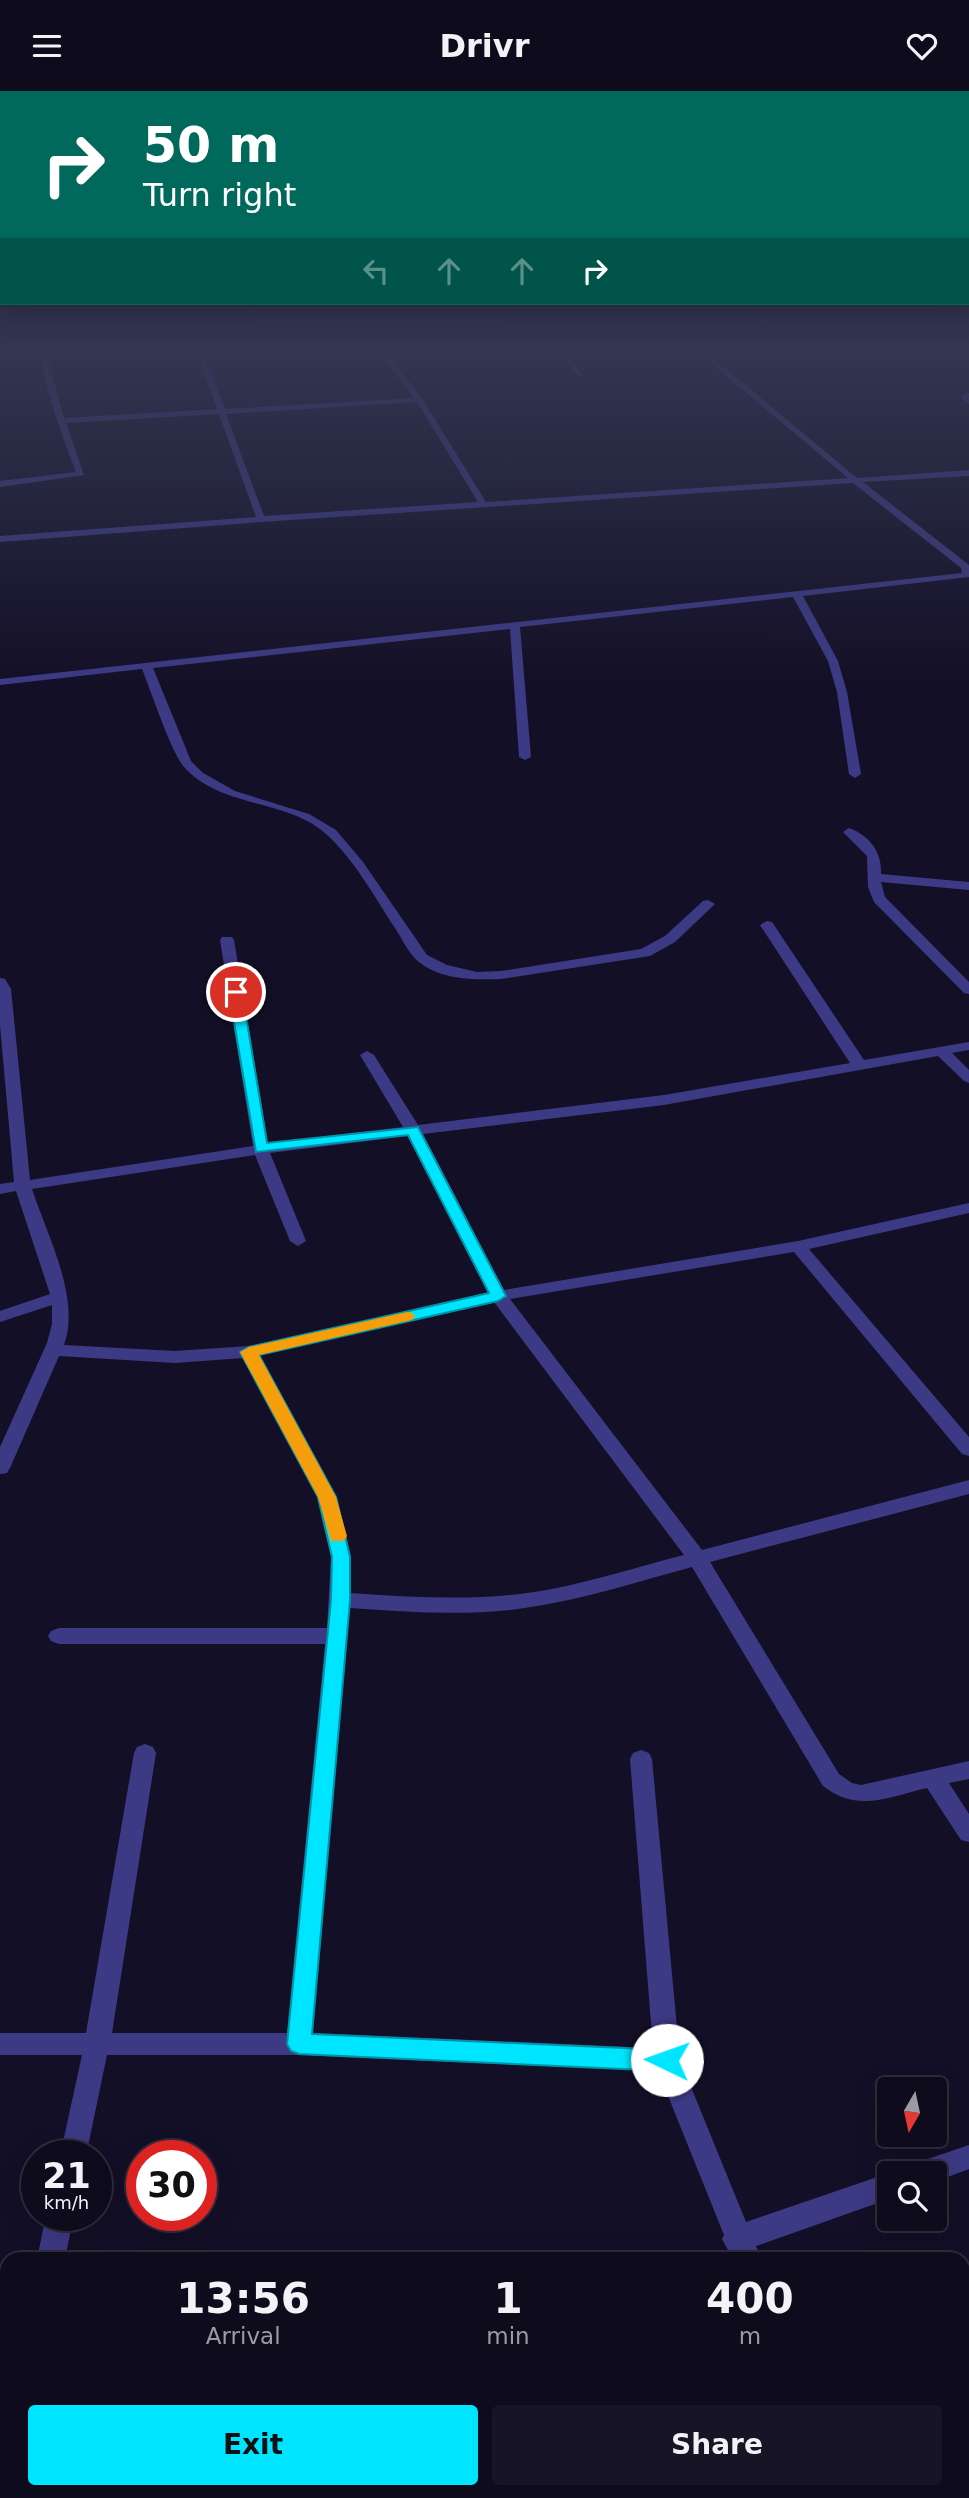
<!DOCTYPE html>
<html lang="en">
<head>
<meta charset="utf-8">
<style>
	:root { --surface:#0e0b1c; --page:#171425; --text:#f1f3f6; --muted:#9b9ba3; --line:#2e2b3b; --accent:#00e5ff }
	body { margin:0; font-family:"DejaVu Sans",sans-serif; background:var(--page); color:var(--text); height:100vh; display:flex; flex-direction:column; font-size:26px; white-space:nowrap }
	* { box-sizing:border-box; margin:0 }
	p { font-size:23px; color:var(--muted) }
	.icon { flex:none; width:38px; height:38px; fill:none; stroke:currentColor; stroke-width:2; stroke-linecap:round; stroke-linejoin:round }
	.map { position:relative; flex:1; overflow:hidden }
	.drawer { position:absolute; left:0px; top:2161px; width:970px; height:247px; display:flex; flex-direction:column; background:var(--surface); border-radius:21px 21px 0 0; box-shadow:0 7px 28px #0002,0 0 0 2px var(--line) }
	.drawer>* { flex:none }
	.guide { position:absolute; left:0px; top:0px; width:970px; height:214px; box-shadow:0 7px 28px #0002,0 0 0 2px var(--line); background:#00695c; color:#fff; overflow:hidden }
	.needle { width:46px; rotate:189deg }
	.buttons { position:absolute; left:877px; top:1986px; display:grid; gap:14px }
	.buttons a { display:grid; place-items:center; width:70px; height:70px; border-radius:7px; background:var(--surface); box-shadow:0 7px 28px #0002,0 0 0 2px var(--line); font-size:35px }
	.speed { position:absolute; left:21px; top:2049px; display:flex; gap:14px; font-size:35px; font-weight:700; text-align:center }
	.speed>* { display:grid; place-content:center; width:91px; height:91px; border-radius:50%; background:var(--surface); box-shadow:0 7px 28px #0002,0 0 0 2px var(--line); line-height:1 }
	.speed small { font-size:18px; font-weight:400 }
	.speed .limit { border:10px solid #d22; background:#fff; color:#111 }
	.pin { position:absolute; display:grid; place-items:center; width:60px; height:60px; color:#fff; margin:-30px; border:4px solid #fff; border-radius:50%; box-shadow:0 2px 7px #0007 }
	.me { position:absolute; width:77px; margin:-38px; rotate:273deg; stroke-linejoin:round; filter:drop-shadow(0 0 5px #0008) }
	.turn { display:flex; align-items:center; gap:24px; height:147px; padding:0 28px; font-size:32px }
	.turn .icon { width:91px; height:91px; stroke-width:2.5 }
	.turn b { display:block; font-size:49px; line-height:60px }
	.lanes { display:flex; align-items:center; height:66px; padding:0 28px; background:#0003; justify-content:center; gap:35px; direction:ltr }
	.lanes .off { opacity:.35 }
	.eta { display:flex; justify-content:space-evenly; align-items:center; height:119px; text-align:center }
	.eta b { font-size:42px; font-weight:700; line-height:49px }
	.button { display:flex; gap:14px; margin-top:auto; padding:14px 28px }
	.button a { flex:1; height:80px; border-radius:7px; background:var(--accent); color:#111; font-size:28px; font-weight:700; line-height:80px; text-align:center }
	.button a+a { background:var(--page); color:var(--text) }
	header { display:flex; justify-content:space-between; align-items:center; height:91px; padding:0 28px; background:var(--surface); font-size:32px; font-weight:700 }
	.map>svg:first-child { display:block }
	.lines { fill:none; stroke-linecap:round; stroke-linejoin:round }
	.minor { fill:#3d3a85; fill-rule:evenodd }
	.route { fill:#00e5ff; stroke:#0095a6; stroke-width:2 }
	.slow { fill:#f59e0b }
</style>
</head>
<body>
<header><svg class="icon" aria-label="menu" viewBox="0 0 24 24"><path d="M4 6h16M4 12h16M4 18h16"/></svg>Drivr<svg class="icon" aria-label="heart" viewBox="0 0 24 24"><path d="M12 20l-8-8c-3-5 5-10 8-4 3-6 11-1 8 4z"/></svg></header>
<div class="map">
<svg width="969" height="2407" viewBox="0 0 969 2407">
	<rect width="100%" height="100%" fill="#130f26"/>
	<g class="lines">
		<!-- minor -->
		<g class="minor">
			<path d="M40 258H48L50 277 64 327 217 318 196 258H203L225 318 414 307 377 258H384L423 309 486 411 848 387 694 258H702L857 387 969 379V385L863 391 969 474V486L803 505 838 570 847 601 861 683 855 687 849 683 837 601 828 570 793 506 520 536 531 666 525 669 519 666 510 538 153 577 191 670 203 682 235 700 309 723 336 739 363 771 427 864 447 874 477 881 501 880 641 858 665 845 703 810 708 809 715 813 675 851 650 865 501 888C475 889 441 889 419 871 409 863 402 848 395 837 374 805 354 768 326 743 286 707 222 718 184 676 171 661 151 600 142 578L0 594V588L962 482 961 477 853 392 261 431 0 451V445L256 426 219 323 66 332 84 384 0 396V390L76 381C61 341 45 301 40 258ZM417 311 478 411 264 425 226 323Z"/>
			<path d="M554 258H561L584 285H578Z"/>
			<path d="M966 302H969V313L961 307Z"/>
			<path d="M849 737C870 745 882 761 881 783L969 791V799L881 791 885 806 969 891V903L964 902 874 811 868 796 867 765 843 741Z"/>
			<path d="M767 830 772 831 864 969 969 951V959L952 962 969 979V992L964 990 938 965 664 1014 423 1043 504 1199 798 1150 969 1112V1122L809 1158 969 1346V1365L962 1363 794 1161 510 1208 702 1459 969 1389V1403L710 1471 839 1683 852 1692 861 1694 969 1670V1688L949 1692 969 1723V1751L961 1749 927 1697C888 1706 858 1722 823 1695L692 1476C639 1490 586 1508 531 1516 471 1526 410 1521 350 1517L313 1942 653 1957 630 1668 633 1662 641 1659 649 1662 652 1668 680 1969 746 2131 889 2082V2108L756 2155 761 2168H733L722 2148 724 2144 658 1980 299 1964H107L86 2065H60L82 1964H0V1942H86L134 1662 137 1656 145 1653 153 1656 156 1662 112 1942H287L325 1553H59L51 1550 48 1545 51 1540 59 1537H327L331 1466 317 1406 243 1267 175 1272 59 1265 10 1377 7 1382 0 1383V1356L47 1252 52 1233V1214L0 1231V1220L50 1203 16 1100 0 1103V1093L14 1091 0 934V887L5 888 11 898 30 1089 253 1055 220 849 222 846H232L234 849 268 1052 403 1036 360 964 367 960 374 964 418 1034 664 1004 850 972 760 834ZM408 1045 488 1202 249 1255 175 1260 64 1254C81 1207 47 1144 32 1098L255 1064 290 1150 298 1155 306 1150 270 1062ZM494 1211 684 1464C632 1477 580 1495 527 1502 469 1510 409 1506 351 1502V1466L337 1406 260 1264Z"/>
			<path d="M969 2054V2078L934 2091V2082H910L913 2073Z"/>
			<path d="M46 2124H74L65 2168H37Z"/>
			<path d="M843 2401H873L874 2407H844Z"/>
		</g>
	</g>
	<!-- sky -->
	<linearGradient id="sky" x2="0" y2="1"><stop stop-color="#0a0815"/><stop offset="0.43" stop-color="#333752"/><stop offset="1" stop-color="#333752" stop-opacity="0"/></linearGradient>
	<rect width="969" height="595" fill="url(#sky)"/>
	<!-- route -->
	<path class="route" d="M236 898 242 901 267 1052 418 1036 506 1205 498 1210 259 1264 336 1406 350 1466V1509L312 1943 667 1959 675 1962 679 1969 675 1977 667 1980 299 1963 291 1960 287 1953 331 1509 332 1466 318 1406 240 1261 249 1256 489 1202 408 1044 256 1061 229 901Z"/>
	<!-- slow -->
	<path class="slow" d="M407 1221 412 1222 415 1225 412 1229 259 1264 336 1406 347 1445 344 1450H331L318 1406 240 1261 249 1256Z"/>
</svg>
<div class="buttons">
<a><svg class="needle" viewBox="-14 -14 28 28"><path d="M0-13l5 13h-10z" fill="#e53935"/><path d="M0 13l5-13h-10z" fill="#9b9ba3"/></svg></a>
<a><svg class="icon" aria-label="search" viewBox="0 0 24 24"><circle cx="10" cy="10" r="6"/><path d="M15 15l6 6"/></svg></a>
</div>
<div class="speed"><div>21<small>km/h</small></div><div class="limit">30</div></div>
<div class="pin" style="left:236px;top:901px;background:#d93025"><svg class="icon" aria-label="arrive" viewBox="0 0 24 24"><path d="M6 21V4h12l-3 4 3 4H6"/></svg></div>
<svg class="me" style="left:667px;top:1969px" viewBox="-20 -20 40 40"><circle r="19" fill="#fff"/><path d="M0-13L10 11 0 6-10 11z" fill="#00e5ff"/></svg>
<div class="guide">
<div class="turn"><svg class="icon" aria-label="right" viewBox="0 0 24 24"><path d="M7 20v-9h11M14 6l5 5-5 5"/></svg><div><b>50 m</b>Turn right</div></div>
<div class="lanes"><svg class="icon off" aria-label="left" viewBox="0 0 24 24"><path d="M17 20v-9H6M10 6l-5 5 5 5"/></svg><svg class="icon off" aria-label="ahead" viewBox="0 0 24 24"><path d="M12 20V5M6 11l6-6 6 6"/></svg><svg class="icon off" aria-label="ahead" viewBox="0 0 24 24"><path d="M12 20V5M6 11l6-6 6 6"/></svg><svg class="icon" aria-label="right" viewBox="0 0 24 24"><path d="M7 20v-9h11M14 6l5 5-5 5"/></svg></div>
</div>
<section class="drawer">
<div class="eta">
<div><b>13:56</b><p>Arrival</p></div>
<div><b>1</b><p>min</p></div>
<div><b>400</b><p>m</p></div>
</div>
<div class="button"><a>Exit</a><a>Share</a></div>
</section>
</div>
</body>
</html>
